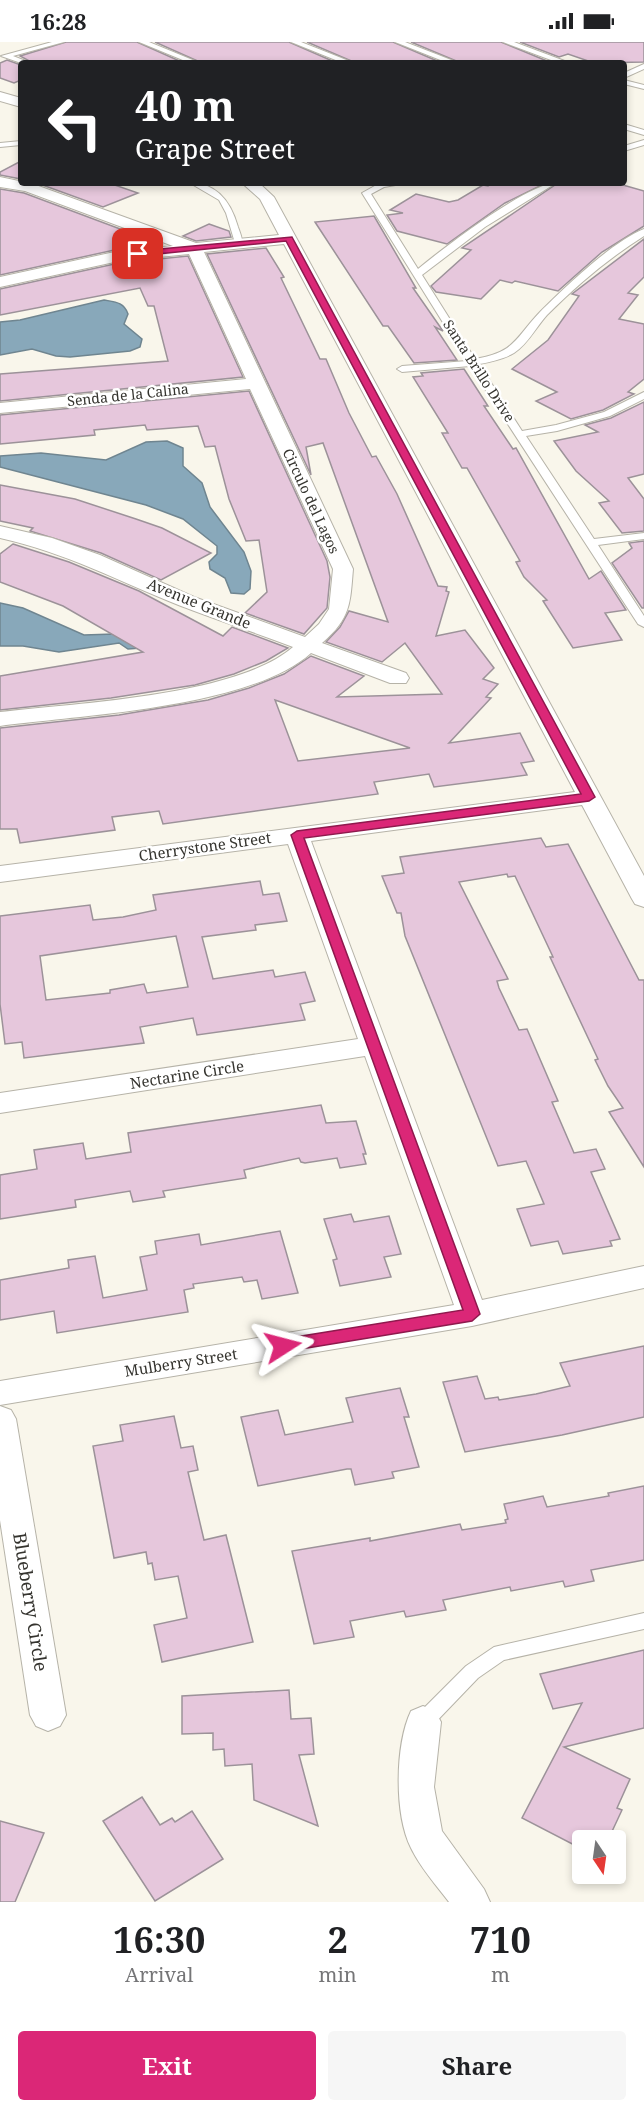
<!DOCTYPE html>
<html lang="en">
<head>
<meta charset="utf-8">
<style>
	:root { --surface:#fff; --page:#f6f6f6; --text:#202124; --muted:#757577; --accent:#db2777 }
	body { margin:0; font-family:"Noto Serif",serif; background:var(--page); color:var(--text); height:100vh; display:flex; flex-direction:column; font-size:22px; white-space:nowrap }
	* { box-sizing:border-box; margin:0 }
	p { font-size:20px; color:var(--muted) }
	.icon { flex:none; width:33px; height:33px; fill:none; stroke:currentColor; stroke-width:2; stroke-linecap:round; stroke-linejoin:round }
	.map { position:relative; height:1860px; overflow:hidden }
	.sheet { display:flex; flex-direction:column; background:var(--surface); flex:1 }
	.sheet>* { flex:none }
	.guide { position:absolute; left:18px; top:18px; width:609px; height:126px; border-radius:6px; box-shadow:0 3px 9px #0003; background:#202124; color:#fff; overflow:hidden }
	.needle { width:39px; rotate:167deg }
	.fabs { position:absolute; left:572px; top:1788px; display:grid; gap:12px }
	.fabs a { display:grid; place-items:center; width:54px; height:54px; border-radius:6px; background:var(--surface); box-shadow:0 3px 9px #0003; font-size:30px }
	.pin { position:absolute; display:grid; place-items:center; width:51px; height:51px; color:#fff; margin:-26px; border-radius:12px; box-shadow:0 3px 9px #0006 }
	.me { position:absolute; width:66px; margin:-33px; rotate:81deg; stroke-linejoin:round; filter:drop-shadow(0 0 4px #0008) }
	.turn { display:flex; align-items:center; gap:21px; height:126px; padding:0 18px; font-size:27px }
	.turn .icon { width:78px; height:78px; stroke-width:2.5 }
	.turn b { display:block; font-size:42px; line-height:51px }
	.eta { display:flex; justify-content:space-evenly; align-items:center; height:102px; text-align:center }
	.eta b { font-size:36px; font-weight:700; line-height:42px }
	.button { display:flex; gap:12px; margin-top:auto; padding:12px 18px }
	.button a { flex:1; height:69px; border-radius:6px; background:var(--accent); color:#fff; font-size:24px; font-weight:700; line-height:69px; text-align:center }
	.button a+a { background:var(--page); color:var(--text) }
	.status { display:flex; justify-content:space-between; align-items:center; height:42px; padding:0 30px; background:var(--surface); direction:ltr }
	.status svg { height:16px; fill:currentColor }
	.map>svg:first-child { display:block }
	.water { fill:#88a8ba; stroke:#6f8590; stroke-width:1.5 }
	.building { fill:#e6c7dc; stroke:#9c9299; stroke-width:1.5; fill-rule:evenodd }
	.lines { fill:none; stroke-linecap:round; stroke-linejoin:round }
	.service-casing { stroke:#b6b3a8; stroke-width:2 }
	.minor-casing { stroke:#b6b3a8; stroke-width:2 }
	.service { fill:#fff; fill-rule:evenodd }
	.minor { fill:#fff; fill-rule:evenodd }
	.route { fill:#db2777; stroke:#8e194d; stroke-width:1.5 }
	.labels { text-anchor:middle; stroke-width:5; stroke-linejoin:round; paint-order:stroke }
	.far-street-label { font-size:14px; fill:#35342f; stroke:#fff }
	.street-label { font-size:15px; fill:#35342f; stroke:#fff }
	.near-street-label { font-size:18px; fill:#35342f; stroke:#fff }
</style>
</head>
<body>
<div class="status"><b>16:28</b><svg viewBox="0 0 49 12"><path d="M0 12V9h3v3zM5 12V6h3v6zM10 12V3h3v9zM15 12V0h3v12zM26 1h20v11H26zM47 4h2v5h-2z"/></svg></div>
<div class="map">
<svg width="644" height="1860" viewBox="0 0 644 1860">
	<rect width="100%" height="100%" fill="#f9f6eb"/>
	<!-- water -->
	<g class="water">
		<path d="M104 258C115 260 124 260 128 272L124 282 142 297 140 305 130 309 70 315 56 314 32 307 0 313V280L20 278Z"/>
		<path d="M167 399 183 406V424L202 441 210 465 244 510 251 529 250 547 244 552 231 551 225 536 210 527 209 520 217 512V504L183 477 146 463 0 425V414L41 411 106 418 146 400Z"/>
		<path d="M0 561 23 566 84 593 114 592 142 606 128 607 119 601 59 610 23 604H0Z"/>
	</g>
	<!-- building -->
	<g class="building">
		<path d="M66 0H137L184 21H33L20 14Z"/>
		<path d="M155 0H289L337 21H202Z"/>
		<path d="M307 0H393L442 21H356Z"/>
		<path d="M411 0H501L547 19 461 21Z"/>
		<path d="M520 0H644V20L594 21 568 12 559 15Z"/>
		<path d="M7 18 21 23V38L14 41 0 36V21Z"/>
		<path d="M21 119V137L0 133V130Z"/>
		<path d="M37 141H109L138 151 103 165Z"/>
		<path d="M493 141H546L505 161 447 202 397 189 387 173 403 171 390 168 416 152 449 160 458 158 483 143 488 144Z"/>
		<path d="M558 141H616L644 149V184L602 210 558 249 515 239 512 241 500 238 481 257 436 250 431 244 471 208 462 206Z"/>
		<path d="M0 147 24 151 163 203 119 207 0 233Z"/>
		<path d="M374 174 416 246H413L443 289 435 285 457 318 414 321 388 284H383L315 180Z"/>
		<path d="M209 182 229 189 231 195 196 199 183 194Z"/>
		<path d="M644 197V235L628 251 638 253 619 277 644 282V337L628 350 634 352 603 368 571 377 536 359 557 350 512 327 548 298 579 254 572 252Z"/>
		<path d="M266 206 284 235 281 236 320 317H326L349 371 372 415 376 414 397 452 438 544 447 545 446 549 449 550 436 594 465 588 494 626 483 637 498 642 486 655 491 656 449 701 520 691 534 719 521 721 527 733 434 745 429 732 374 740 378 752 163 782 159 769 112 775 115 788 20 801 17 787H0V686L119 673 208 658 249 646 284 632 311 614 364 634 337 655 442 652 405 601 382 620 326 600 340 585 349 569 388 580 323 401 306 405 311 433 207 212ZM275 658 278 659 410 706 298 719Z"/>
		<path d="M188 214 243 335 0 359V332L168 319 154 264H148L140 246 0 273V247L119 221Z"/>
		<path d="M464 327 488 364H484L513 407 516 406 589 537 601 529 626 568 605 571 622 598 573 606 543 559 547 558 524 535 516 520 520 519 467 426H462L442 391H448L413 335 423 334 421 331Z"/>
		<path d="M249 349 327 519 330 535 327 566 304 592 245 571 267 550 259 498 246 499 229 457 215 404 205 405 198 384 147 388 145 383 94 388 95 393 0 402V373Z"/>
		<path d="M644 360V432L628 436 644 457V489L622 491 599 461 609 459 576 429 554 399 598 390 585 383 611 376Z"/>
		<path d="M0 443 75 457 136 477 162 486 211 511 161 538 101 511 30 489 33 486 0 479Z"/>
		<path d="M644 499V566H642L612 521 632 506 629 501Z"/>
		<path d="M13 502 69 520 139 549 223 594 232 585 288 606 266 619 234 632 195 643 111 656 0 668V634L143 610 63 564 0 540V512Z"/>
		<path d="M541 796 546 805 568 802 639 938H644V1125L609 1070 623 1066 608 1044 595 1018 598 1017 550 915H553L515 834 508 835 507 832 459 840 508 937 497 939 499 946 519 988 527 987 558 1059 552 1060 574 1111 596 1107 605 1127 591 1130 620 1197 610 1199 612 1204 563 1212 558 1199 531 1204 517 1167 544 1162 526 1119 498 1124 405 894 401 871H397L382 834 404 831 400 815Z"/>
		<path d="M260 839 263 853 279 851 287 879 255 883 256 888 202 895 213 937 273 928 275 935 305 930 315 959 300 962 305 978 197 993 193 976 140 985 144 1001 24 1016 22 1000 5 1002 0 962V874L90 863 93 878 123 875 156 868 153 853ZM176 894 188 945 147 951 144 942 110 948V951L46 958 40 914Z"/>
		<path d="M321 1063 326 1081 356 1079 366 1112H363L366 1122 340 1126 337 1116 305 1121 301 1120 299 1116 244 1128 246 1136 163 1149 165 1155 133 1160 130 1149 75 1158 76 1165 0 1177V1133L37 1127 34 1108 83 1101 86 1117 131 1110 128 1091Z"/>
		<path d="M351 1172 354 1180 389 1174 401 1212 384 1215 391 1235 340 1244 333 1218 337 1217 324 1177Z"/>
		<path d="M280 1189 298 1251 262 1257 257 1238 244 1240 242 1235 193 1242 194 1246 184 1248 188 1270 57 1291 54 1269 0 1278V1238L69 1226 68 1218 95 1214 103 1256 147 1248 140 1215 157 1212 155 1199 199 1192 201 1203Z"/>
		<path d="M644 1304V1375L562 1393 465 1410 443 1340 477 1334 485 1357 498 1355 499 1358 536 1352 570 1344 560 1321Z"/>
		<path d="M400 1346 409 1375H404L419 1425 392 1430 394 1436 355 1443 351 1427H347L258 1444 241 1375 278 1368 285 1393 353 1380 346 1356Z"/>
		<path d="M174 1374 181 1406 193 1404 198 1428 188 1430 204 1498 226 1493 253 1600 162 1620 154 1583 187 1576 178 1534 155 1538 152 1521 148 1522 146 1510 114 1516 93 1404 123 1399 120 1383Z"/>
		<path d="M644 1444V1518L591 1528 594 1539 565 1545 563 1539 511 1549 510 1545 443 1558 446 1568 406 1575 404 1569 350 1579 354 1595 314 1602 292 1509 370 1496V1499L460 1482 462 1488 506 1481 505 1478 508 1477 504 1462 543 1454 547 1465 609 1454 608 1451Z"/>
		<path d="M644 1608V1686L564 1705 630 1737 617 1766 622 1768 608 1798H582V1807L522 1776 582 1661 553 1667 540 1632Z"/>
		<path d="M289 1648 291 1677 311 1676 314 1712 299 1713 318 1784 254 1758 252 1722 225 1724 224 1707 213 1708V1691L182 1692V1654Z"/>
		<path d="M142 1755 160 1783 172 1776 175 1780 192 1769 223 1817 155 1859 103 1779Z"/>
		<path d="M0 1779 44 1791 15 1860H0Z"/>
	</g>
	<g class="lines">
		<defs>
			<g id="service">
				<path d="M52 0H64L13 14 31 21H21L1 14Z"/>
				<path d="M139 0H149L200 21H190Z"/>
				<path d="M291 0H301L354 21H343Z"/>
				<path d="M395 0H405L459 21H448Z"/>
				<path d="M503 0H514L570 21H559Z"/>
				<path d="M644 22V27L624 36V31Z"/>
				<path d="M624 38 644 43V47L624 42Z"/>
				<path d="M624 82 644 88V93L624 87Z"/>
				<path d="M644 98V103L624 109V104Z"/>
				<path d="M21 99V103L0 105V101Z"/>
				<path d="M190 141C217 141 231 160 238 185 240 191 243 197 242 203L235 201 226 171 219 158Z"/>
				<path d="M380 141H407L384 145 371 152 418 227C442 207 528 141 556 141L485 185 422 233 475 317C516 310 515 296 540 270 564 246 613 199 644 187V194C609 216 577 243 547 273 536 285 528 302 514 311 504 317 490 320 479 322L522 389 556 383 604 370 644 350V357L610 374 557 389 526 394 594 497 644 491V497L598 503 644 574V585L638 582 470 324 402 330 397 327 402 324 467 319 362 151Z"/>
				<path d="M644 1571V1587L504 1618 478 1636 430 1686 423 1689 416 1686 414 1680 416 1674 466 1624 494 1605Z"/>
			</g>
			<g id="minor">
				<path d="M0 50 21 56V65L0 59Z"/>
				<path d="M0 135 33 142 196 201 279 193 260 157 242 141H259L274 155 644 834V865L635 862 632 857 582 763 311 799 482 1258 644 1224V1246L472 1284 0 1363V1339L454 1263 365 1014 0 1071V1051L358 997 288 802 0 840V824L575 750 284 202 204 210 353 527C350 562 351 576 322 601L406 631 409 636 406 641H390L311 611C250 666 82 673 0 684V670C76 661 237 654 293 605 256 591 218 578 181 564 118 539 67 511 0 496V484L52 496 100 513 194 555 305 595 319 582 329 567 333 527 250 347 0 371V361L246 337 189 212 119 219 0 245V235L119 209 173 204 25 149 0 145Z"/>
				<path d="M0 1364 11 1368 16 1377 66 1673 60 1684 48 1689 36 1684 30 1673 0 1478Z"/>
				<path d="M423 1664 435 1669 441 1680 434 1745 442 1789 484 1847 490 1860H449C436 1843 420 1825 411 1806 394 1772 395 1703 411 1669Z"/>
			</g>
		</defs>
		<!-- service casing -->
		<use href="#service" class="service-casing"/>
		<!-- minor casing -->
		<use href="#minor" class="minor-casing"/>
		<!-- service -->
		<use href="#service" class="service"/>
		<!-- minor -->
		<use href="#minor" class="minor"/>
	</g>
	<!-- route -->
	<path class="route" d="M292 195 595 755 589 759 304 796 480 1272 472 1279 283 1310 275 1304 283 1297 463 1268 291 793 297 789 581 752 286 199 138 214 133 212 138 209Z"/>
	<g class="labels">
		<!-- far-street labels -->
		<g class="far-street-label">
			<text transform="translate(479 329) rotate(57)" y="5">Santa Brillo Drive</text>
			<text transform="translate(128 353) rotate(-6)" y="5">Senda de la Calina</text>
			<text transform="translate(311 459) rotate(65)" y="5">Circulo del Lagos</text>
		</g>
		<!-- street labels -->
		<g class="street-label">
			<text transform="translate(199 562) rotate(22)" y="5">Avenue Grande</text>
			<text transform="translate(205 805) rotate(-8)" y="5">Cherrystone Street</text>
			<text transform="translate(187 1033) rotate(-9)" y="5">Nectarine Circle</text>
			<text transform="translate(181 1321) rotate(-9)" y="5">Mulberry Street</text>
		</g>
		<!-- near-street labels -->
		<g class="near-street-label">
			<text transform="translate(30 1560) rotate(81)" y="6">Blueberry Circle</text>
		</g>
	</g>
</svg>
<div class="fabs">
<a><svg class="needle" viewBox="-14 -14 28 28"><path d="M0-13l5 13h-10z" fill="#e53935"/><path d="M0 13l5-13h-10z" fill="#757577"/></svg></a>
</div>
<div class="pin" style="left:138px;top:212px;background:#d93025"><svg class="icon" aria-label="arrive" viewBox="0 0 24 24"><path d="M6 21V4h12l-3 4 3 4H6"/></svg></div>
<svg class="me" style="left:283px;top:1304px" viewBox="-20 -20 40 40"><path d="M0-17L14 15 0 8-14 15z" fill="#db2777" stroke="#fff" stroke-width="4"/></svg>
<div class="guide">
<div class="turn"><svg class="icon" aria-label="left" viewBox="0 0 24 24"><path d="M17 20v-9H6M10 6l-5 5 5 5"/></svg><div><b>40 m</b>Grape Street</div></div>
</div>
</div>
<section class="sheet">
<div class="eta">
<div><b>16:30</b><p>Arrival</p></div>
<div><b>2</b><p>min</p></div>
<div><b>710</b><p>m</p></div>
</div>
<div class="button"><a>Exit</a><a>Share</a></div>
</section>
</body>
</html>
